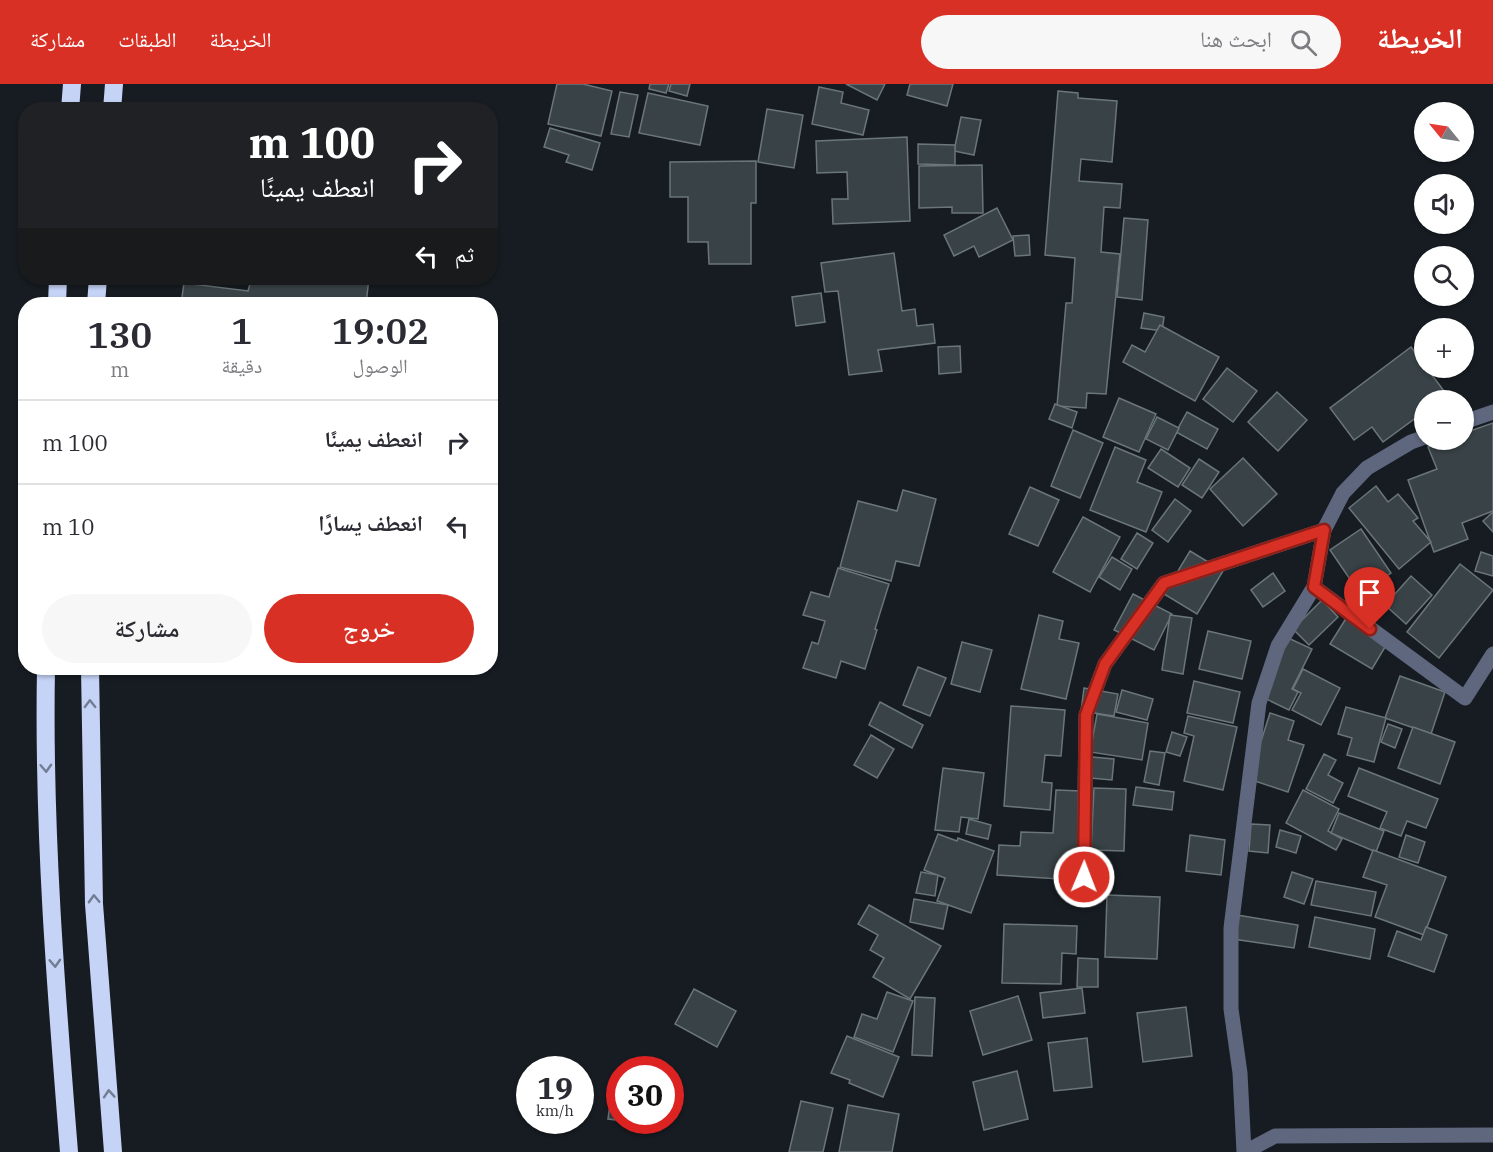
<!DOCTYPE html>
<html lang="ar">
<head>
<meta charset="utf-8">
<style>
	:root { --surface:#fff; --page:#f7f7f7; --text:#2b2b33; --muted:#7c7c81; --line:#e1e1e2; --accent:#d93025 }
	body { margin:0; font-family:"IBM Plex Serif","Noto Naskh Arabic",serif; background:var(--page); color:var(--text); direction:rtl; height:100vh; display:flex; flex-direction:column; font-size:22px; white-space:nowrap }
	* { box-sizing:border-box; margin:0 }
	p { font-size:20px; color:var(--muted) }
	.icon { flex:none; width:33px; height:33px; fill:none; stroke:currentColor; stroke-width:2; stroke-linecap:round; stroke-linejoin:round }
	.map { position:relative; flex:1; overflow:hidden; direction:ltr }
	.drawer { position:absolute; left:18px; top:213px; width:480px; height:378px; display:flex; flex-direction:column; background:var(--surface); border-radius:24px; box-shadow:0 2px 4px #0004; direction:rtl }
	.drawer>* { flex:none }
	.guide { position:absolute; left:18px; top:18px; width:480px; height:183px; border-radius:24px; box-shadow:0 2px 4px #0004; direction:rtl; background:#202124; color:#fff; overflow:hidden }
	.needle { width:39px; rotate:300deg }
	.controls { position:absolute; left:1414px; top:18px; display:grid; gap:12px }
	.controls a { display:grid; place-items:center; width:60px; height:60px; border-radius:50%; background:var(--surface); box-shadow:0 2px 4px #0004; font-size:30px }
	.speed { position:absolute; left:516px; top:972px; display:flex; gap:12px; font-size:30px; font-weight:700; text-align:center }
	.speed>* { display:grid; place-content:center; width:78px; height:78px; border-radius:50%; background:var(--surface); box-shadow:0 2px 4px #0004; line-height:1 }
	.speed small { font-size:15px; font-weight:400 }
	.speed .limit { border:9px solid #d22; background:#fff; color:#111 }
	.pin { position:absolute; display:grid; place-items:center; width:51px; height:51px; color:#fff; margin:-62px -26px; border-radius:50% 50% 50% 0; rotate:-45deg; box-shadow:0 0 6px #0007 }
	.pin .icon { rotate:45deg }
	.me { position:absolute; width:66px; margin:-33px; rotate:1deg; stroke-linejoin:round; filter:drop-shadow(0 0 4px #0008) }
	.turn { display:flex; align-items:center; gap:21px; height:126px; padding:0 24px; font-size:27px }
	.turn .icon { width:78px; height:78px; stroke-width:2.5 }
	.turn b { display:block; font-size:42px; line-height:51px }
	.then { display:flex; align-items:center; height:57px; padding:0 24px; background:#0003; gap:12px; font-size:22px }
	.eta { display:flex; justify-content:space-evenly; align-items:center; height:102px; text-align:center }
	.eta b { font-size:36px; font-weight:600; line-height:42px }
	.action { display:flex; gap:12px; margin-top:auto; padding:12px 24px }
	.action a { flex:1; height:69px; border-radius:36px; background:var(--accent); color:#fff; font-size:24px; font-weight:600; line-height:69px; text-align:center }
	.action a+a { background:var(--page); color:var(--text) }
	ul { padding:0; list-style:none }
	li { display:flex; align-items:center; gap:18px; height:84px; padding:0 24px; border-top:2px solid var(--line) }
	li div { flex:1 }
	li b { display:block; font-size:22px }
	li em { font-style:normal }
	header { display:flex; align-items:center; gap:36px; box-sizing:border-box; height:84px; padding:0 30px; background:var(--accent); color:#fff }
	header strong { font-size:28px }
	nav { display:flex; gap:33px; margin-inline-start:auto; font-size:21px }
	.search { width:420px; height:54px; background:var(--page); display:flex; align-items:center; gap:15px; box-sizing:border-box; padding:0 21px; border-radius:33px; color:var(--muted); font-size:22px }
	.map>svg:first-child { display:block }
	.building { fill:#394347; stroke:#6a7679; stroke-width:1.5 }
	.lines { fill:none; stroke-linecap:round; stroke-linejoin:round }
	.minor { stroke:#5e677e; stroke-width:15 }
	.highway { stroke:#c5d3f6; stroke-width:18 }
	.oneway { stroke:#727d93 }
	.route-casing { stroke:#8d1f18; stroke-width:15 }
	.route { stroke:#d93025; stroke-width:10 }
</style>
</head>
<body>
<header>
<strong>الخريطة</strong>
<div class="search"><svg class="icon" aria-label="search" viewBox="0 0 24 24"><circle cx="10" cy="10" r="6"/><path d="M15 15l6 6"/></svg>ابحث هنا</div>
<nav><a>الخريطة</a><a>الطبقات</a><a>مشاركة</a></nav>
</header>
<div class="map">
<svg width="1493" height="1068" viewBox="0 0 1493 1068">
	<rect width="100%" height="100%" fill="#161c22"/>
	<!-- building -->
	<g class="building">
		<path d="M557 0H583L612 7 601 52 548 40Z"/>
		<path d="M650 0H669L666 9 649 5Z"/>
		<path d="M671 0H690L687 12 669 7Z"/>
		<path d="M846 0H885L877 16Z"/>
		<path d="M910 0H953L947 22 907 11Z"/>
		<path d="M819 3 843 8 841 19 869 26 863 51 812 40Z"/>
		<path d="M1058 7 1078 9V14L1117 17 1112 78 1081 75 1079 97 1122 100 1120 124 1104 123 1101 168 1120 170 1106 310 1087 309 1086 324 1057 322 1066 219H1072L1075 174 1045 171Z"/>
		<path d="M620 8 638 11 629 53 611 50Z"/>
		<path d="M648 9 708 22 700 61 639 49Z"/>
		<path d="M767 25 803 31 794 84 758 78Z"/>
		<path d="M961 33 981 36 974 71 954 67Z"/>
		<path d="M550 44 600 59 592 86 566 78 569 71 544 63Z"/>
		<path d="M907 53 910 137 833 140 832 115H848L847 88 817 89 816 57Z"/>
		<path d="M918 60 955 61V81L918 80Z"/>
		<path d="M756 77V119H751V180H709L708 158H688V113H670V78Z"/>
		<path d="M982 81 983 129H952V123L919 124V82Z"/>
		<path d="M997 124 1013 156 979 173 974 162 954 172 944 151Z"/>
		<path d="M1124 134 1148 136 1142 216 1117 213Z"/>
		<path d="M1029 151 1030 171 1015 172 1013 152Z"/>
		<path d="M894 169 902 227 915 225 917 242 933 240 935 259 878 266 882 287 849 291 838 207 825 208 821 179Z"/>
		<path d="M200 194H369L366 220H181L184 199 248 207 250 200Z"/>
		<path d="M821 209 825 238 796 242 792 213Z"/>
		<path d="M1144 229 1164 233 1162 247 1141 244Z"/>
		<path d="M1160 241 1219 273 1195 317 1123 278 1132 261 1145 268Z"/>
		<path d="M960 262 961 288 939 290 938 263Z"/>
		<path d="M1411 263 1447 311 1439 316H1425V327L1383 358 1372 343 1354 356 1330 324Z"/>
		<path d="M1227 284 1257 307 1233 338 1203 315Z"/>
		<path d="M1277 308 1307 336 1278 367 1248 338Z"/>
		<path d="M1119 314 1156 330 1139 368 1103 353Z"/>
		<path d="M1055 320 1077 328 1072 344 1049 335Z"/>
		<path d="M1187 328 1218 345 1207 365 1176 348Z"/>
		<path d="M1157 333 1179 344 1168 366 1146 355Z"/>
		<path d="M1493 339V427L1462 439 1468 455 1434 468 1408 396 1437 385 1428 363 1447 356H1464V349Z"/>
		<path d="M1073 346 1103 359 1080 414 1051 402Z"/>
		<path d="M1115 363 1146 376 1137 398 1162 408 1146 448 1090 426Z"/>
		<path d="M1161 365 1190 384 1178 403 1148 384Z"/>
		<path d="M1243 374 1277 410 1243 442 1210 405Z"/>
		<path d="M1199 375 1219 388 1202 414 1182 401Z"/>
		<path d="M1376 402 1388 418 1398 410 1418 434 1413 437 1431 458 1399 485 1349 424Z"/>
		<path d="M1030 403 1059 416 1038 462 1009 450Z"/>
		<path d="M903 406 936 415 919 482 896 477 891 497 840 483 858 417 897 427Z"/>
		<path d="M1175 415 1191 427 1168 458 1152 446Z"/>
		<path d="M1493 428V448L1483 437Z"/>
		<path d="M1083 433 1120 453 1090 508 1053 488Z"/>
		<path d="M1361 445 1391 489 1360 510 1330 466Z"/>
		<path d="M1137 449 1153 459 1137 485 1121 475Z"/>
		<path d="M1190 467 1223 487 1197 530 1164 510Z"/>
		<path d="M1481 468 1493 472V492L1475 487Z"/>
		<path d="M1112 473 1132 485 1120 506 1099 493Z"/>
		<path d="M1460 480 1493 506 1439 574 1407 548Z"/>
		<path d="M838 484 889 500 875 545 877 546 865 585 841 577 836 594 803 584 812 558 818 560 825 537 803 531 811 508 829 513Z"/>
		<path d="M1273 489 1285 507 1263 523 1251 506Z"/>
		<path d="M1411 492 1432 511 1406 540 1385 521Z"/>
		<path d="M1133 510 1172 530 1154 566 1114 546Z"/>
		<path d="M1322 516 1338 533 1309 561 1293 545Z"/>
		<path d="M1350 528 1391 553 1372 585 1330 560Z"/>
		<path d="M1039 531 1063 537 1059 555 1079 559 1066 615 1021 605Z"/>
		<path d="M1170 531 1192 534 1183 590 1162 586Z"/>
		<path d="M1208 547 1251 557 1242 595 1199 585Z"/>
		<path d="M1286 553 1312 565 1292 605 1298 608 1289 626 1258 611Z"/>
		<path d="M962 558 992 566 980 608 951 600Z"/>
		<path d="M918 583 946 594 930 632 903 621Z"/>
		<path d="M1303 585 1340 604 1321 641 1292 626 1301 609 1293 605Z"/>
		<path d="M1400 592 1445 608 1431 650 1385 634Z"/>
		<path d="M1194 597 1240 608 1233 639 1187 629Z"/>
		<path d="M1084 604 1118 610 1114 632 1081 627Z"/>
		<path d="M1122 606 1153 615 1147 636 1116 628Z"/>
		<path d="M880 618 923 641 912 664 869 641Z"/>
		<path d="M1011 622 1065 626 1061 672 1045 671 1042 698 1052 699 1050 726 1004 722Z"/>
		<path d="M1346 623 1386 634 1374 678 1347 671 1352 654 1338 650Z"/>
		<path d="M1270 629 1294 637 1288 656 1304 661 1288 708 1249 695Z"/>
		<path d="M1097 630 1148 639 1142 676 1090 668Z"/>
		<path d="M1188 632 1237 643 1223 706 1184 697 1194 652 1184 649Z"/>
		<path d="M1388 640 1402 645 1395 664 1381 658Z"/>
		<path d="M1413 643 1455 658 1440 700 1398 684Z"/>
		<path d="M1172 648 1187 653 1180 672 1166 668Z"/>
		<path d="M871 651 894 665 877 694 854 681Z"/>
		<path d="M1150 667 1165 669 1159 701 1144 698Z"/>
		<path d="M1324 670 1336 676 1328 691 1343 699 1333 719 1306 705Z"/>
		<path d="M1081 672 1114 675 1112 696 1079 693Z"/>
		<path d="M943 684 984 689 978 735 961 733 959 748 935 746Z"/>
		<path d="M1359 684 1438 715 1426 744 1407 737 1401 752 1380 744 1387 728 1348 712Z"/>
		<path d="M1136 703 1174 708 1172 726 1133 721Z"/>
		<path d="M1094 704 1126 705 1124 767 1091 766Z"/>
		<path d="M1056 706 1081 707 1076 796 997 791 999 761 1020 762 1021 748 1053 749Z"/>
		<path d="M1303 706 1339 725 1328 747 1342 755 1336 766 1286 739Z"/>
		<path d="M1339 729 1384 747 1376 768 1331 749Z"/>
		<path d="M969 735 991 741 988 755 966 750Z"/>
		<path d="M1251 740 1270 741 1268 769 1249 767Z"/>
		<path d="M1280 746 1301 752 1296 769 1276 763Z"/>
		<path d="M938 750 957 757 958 754 994 767 971 829 937 817 945 794 924 786Z"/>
		<path d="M1190 751 1225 756 1221 791 1186 787Z"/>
		<path d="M1406 751 1425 758 1418 779 1399 773Z"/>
		<path d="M1373 766 1446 793 1424 851 1375 833 1387 801 1363 793Z"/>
		<path d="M921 788 938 791 935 812 916 809Z"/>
		<path d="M1292 788 1313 795 1304 820 1284 813Z"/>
		<path d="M1316 797 1376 808 1371 832 1311 821Z"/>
		<path d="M1107 811 1160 813 1157 875 1105 873Z"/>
		<path d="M914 815 948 821 943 845 910 838Z"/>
		<path d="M869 821 941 862 910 915 873 893 884 874 870 866 878 851 858 840Z"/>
		<path d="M1237 831 1298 841 1294 864 1233 855Z"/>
		<path d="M1315 833 1375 845 1370 875 1309 863Z"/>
		<path d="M1004 840 1077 842 1076 870 1062 869 1061 900 1002 899Z"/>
		<path d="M1426 843 1447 851 1434 888 1388 872 1397 847 1421 856Z"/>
		<path d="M1078 874 1098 875V903H1077Z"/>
		<path d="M1082 904 1085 929 1043 934 1040 909Z"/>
		<path d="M694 905 736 927 717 963 675 940Z"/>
		<path d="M887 908 913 917 893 968 854 953 862 930 877 935Z"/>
		<path d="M1018 912 1032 956 983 971 970 927Z"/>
		<path d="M915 913 935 914 932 972 912 971Z"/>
		<path d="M1186 923 1192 972 1143 978 1137 929Z"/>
		<path d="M847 952 899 973 883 1013 849 999 850 996 831 989Z"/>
		<path d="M1087 954 1092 1003 1054 1007 1048 959Z"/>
		<path d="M1017 987 1028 1035 984 1046 973 998Z"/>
		<path d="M611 1012 620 1013V1036H650V1040L608 1035Z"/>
		<path d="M801 1017 833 1024 823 1068H789Z"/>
		<path d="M848 1021 899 1030 892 1068H839Z"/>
	</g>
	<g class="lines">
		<!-- minor -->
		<g class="minor">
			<path d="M1464 338 1493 328"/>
			<path d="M1314 503 1465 614 1493 570"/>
			<path d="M1084 793 1086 631 1105 580 1164 499 1324 446"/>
			<path d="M1244 1068 1240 989 1231 925V844L1259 619 1278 562 1314 503 1324 446 1343 409 1367 384 1411 358 1425 353"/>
			<path d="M1245 1068 1275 1052 1493 1051"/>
		</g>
		<!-- highway -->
		<g class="highway">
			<path d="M70 26 72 0"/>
			<path d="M112 26 114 0"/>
			<path d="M57 220 58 194"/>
			<path d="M96 220 98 194"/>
			<path d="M46 584C43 745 56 907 69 1068"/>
			<path d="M90 584 94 820 113 1068"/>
		</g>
	</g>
	<!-- one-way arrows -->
	<defs><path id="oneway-chevron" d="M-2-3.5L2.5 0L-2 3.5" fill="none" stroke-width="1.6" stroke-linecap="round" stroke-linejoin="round" transform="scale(1.5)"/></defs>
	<g class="oneway">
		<use href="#oneway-chevron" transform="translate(90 620) rotate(-91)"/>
		<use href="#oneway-chevron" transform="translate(46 684) rotate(87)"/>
		<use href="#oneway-chevron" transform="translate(94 815) rotate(-92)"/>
		<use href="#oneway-chevron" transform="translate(55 879) rotate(87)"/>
		<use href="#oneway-chevron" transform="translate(109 1010) rotate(-94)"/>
	</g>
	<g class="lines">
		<defs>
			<path id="route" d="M1084 793 1086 631 1105 580 1164 499 1324 446 1314 503 1370 545"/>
		</defs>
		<!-- route casing -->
		<use href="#route" class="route-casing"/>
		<!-- route -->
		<use href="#route" class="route"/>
	</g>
</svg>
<div class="controls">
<a><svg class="needle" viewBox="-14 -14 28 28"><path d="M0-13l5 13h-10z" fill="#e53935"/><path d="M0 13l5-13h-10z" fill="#7c7c81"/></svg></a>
<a><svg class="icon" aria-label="sound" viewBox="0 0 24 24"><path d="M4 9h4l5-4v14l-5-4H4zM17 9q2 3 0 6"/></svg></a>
<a><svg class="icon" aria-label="search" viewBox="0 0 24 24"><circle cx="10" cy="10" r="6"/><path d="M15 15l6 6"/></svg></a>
<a>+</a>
<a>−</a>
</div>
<div class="speed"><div>19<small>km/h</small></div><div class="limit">30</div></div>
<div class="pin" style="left:1370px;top:545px;background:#d93025"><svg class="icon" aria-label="arrive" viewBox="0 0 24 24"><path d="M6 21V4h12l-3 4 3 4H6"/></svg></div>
<svg class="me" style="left:1084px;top:793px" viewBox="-20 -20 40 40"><circle r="17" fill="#d93025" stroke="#fff" stroke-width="3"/><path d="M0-11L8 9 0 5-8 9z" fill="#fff"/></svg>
<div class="guide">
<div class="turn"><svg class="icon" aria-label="right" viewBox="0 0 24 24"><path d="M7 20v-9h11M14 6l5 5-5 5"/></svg><div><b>100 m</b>انعطف يمينًا</div></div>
<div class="then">ثم<svg class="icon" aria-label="left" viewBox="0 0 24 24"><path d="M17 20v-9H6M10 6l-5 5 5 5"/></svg></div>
</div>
<section class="drawer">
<div class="eta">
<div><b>19:02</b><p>الوصول</p></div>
<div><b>1</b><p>دقيقة</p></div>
<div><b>130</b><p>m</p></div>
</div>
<ul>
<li><svg class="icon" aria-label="right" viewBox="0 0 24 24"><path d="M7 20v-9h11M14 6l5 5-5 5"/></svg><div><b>انعطف يمينًا</b></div><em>100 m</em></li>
<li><svg class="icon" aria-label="left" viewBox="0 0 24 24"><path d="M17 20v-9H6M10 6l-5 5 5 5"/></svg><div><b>انعطف يسارًا</b></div><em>10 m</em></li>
</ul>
<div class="action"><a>خروج</a><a>مشاركة</a></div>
</section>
</div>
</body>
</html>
